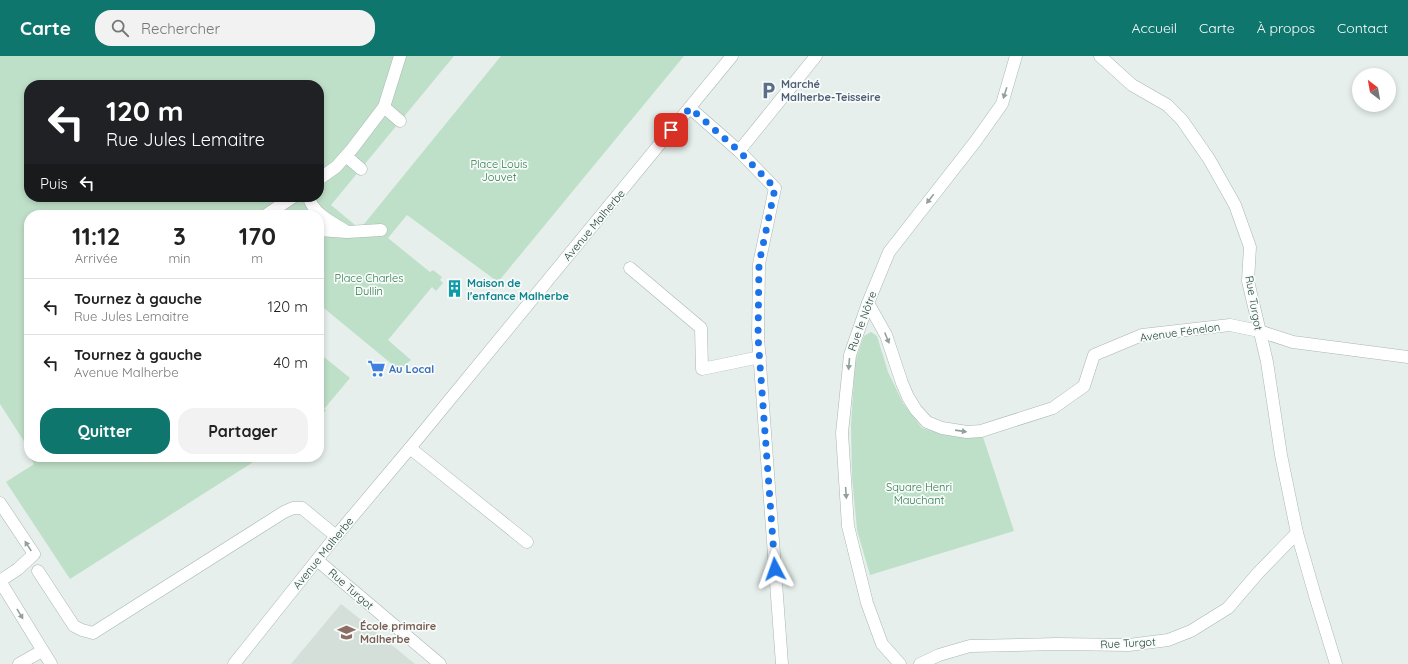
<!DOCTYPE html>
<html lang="fr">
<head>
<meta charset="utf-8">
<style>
	:root { --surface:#fff; --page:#f2f2f2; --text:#222; --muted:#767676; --line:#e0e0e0; --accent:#0f766e }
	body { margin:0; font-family:Quicksand,sans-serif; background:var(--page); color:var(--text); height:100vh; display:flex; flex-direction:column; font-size:15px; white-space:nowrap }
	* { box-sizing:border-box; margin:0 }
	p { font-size:13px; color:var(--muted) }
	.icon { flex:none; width:22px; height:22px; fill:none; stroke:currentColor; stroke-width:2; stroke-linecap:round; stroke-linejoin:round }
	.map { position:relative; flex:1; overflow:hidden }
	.side { position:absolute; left:24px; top:154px; width:300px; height:252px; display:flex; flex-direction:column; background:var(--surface); border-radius:16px; box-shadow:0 2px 6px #0003 }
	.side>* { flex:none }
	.banner { position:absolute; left:24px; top:24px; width:300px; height:122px; border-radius:16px; box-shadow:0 2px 6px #0003; background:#202124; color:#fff; overflow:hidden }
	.needle { width:26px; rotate:329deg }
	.buttons { position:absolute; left:1352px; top:12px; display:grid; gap:8px }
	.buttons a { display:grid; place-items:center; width:44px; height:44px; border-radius:50%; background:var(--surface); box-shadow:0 2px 6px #0003; font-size:20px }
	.pin { position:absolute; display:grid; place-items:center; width:34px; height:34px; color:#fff; margin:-17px; border-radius:8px; box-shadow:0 2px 6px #0006 }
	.me { position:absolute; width:44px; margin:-22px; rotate:356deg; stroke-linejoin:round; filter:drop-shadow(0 0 3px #0008) }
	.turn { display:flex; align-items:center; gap:14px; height:84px; padding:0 16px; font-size:18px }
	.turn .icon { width:52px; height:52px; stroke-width:2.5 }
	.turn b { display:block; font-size:28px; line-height:34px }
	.then { display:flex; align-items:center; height:38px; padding:0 16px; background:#0003; gap:8px; font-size:15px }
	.eta { display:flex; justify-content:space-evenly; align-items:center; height:68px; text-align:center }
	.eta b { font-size:24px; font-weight:700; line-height:28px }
	.action { display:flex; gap:8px; margin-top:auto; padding:8px 16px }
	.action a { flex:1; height:46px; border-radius:16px; background:var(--accent); color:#fff; font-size:16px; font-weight:700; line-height:46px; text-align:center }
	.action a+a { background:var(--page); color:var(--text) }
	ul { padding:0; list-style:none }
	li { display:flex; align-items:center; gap:12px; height:56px; padding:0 16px; border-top:1px solid var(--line) }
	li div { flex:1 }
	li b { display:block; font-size:15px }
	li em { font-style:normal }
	header { display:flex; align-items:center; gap:24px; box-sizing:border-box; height:56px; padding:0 20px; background:var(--accent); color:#fff }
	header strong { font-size:19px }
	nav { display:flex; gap:22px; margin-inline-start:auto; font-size:14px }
	.search { width:280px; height:36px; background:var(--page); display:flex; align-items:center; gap:10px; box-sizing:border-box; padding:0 14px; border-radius:16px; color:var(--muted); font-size:15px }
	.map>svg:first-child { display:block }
	.built { fill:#d4dfda }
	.green { fill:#bfe0c8; fill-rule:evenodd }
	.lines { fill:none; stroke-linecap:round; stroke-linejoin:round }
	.minor-casing { stroke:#a8b8b2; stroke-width:13 }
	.minor { stroke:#fff; stroke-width:12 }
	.oneway { fill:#92a09c }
	.route { stroke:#1a73e8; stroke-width:7; stroke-dasharray:0 12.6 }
	.labels { text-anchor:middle; stroke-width:3.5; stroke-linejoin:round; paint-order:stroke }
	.service-label { font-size:11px; font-weight:bold; fill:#4e5e75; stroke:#f7fbf9; text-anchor:start }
	.park-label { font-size:11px; fill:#2d7a4b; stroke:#f7fbf9 }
	.street-label { font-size:11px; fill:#24423a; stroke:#f7fbf9 }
	.culture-label { font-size:11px; font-weight:bold; fill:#0d838f; stroke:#f7fbf9; text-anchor:start }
	.shop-label { font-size:11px; font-weight:bold; fill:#366cbe; stroke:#f7fbf9; text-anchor:start }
	.education-label { font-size:11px; font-weight:bold; fill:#785e54; stroke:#f7fbf9; text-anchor:start }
</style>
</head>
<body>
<header>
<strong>Carte</strong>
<div class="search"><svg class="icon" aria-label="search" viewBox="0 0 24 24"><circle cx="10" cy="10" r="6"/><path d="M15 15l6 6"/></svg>Rechercher</div>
<nav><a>Accueil</a><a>Carte</a><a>À propos</a><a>Contact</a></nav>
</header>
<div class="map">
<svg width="1408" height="608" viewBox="0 0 1408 608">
	<rect width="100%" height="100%" fill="#e6efeb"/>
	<!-- built -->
	<path class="built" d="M341 548 365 567 415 608H291Z"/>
	<!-- green -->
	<g class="green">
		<path d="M0 0H454L331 149 360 173 501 0H684L498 226 407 159 388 182 430 216 433 214 442 221 440 224 443 227 436 235 432 231 388 284 411 304 399 314 319 248V159H29V393L0 348ZM29 29H319V141H29Z"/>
		<path d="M871 276 877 280 888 316 903 347 922 372 949 379 983 381 1014 475 870 519 857 474 852 421 851 369 855 306 864 280Z"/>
		<path d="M319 297 350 322 324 353 326 354 319 363Z"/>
		<path d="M30 401H261L70 523 6 426 34 408Z"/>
	</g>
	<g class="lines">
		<defs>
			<g id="minor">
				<path d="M1100 0 1132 29 1167 49 1182 64 1209 103 1235 149 1250 191 1248 225 1267 306 1281 399 1297 477 1316 543 1336 608"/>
				<path d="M384 51 400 65"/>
				<path d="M690 52 739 95 775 132 759 208 758 281 782 608"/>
				<path d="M739 95 816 0"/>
				<path d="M346 100 361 113"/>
				<path d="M319 123 336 111 352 93 384 51 400 0"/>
				<path d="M309 141C312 157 333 167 346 175"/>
				<path d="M266 159 293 141"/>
				<path d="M319 174 347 176 381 174"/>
				<path d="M630 212 701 272 702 313 760 301"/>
				<path d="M868 247 886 279 902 327 908 341 916 354 927 366 942 372 967 376 981 375 1053 352 1084 330 1094 299 1142 279 1230 269 1259 275 1293 286 1408 301"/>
				<path d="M410 392 527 486"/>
				<path d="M0 447 34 498 18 513 0 525"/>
				<path d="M317 504 440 608"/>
				<path d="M38 515 74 570 82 574 93 577 284 456 293 452H302L336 480"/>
				<path d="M0 525 51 608"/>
				<path d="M19 608 42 595"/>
				<path d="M234 608 336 480 410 392 732 0"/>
				<path d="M900 608 882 588 867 547 848 470 842 377 850 299 868 247 889 196 975 86 1002 48 1016 0"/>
				<path d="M920 608 939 599 970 590 1057 588 1129 589 1168 584 1191 575 1228 552 1258 517 1297 477"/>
			</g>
		</defs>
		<!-- minor casing -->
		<use href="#minor" class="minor-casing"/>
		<!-- minor -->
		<use href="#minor" class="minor"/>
	</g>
	<!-- one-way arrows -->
	<defs><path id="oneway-solid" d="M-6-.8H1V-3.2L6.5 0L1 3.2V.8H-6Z"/></defs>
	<g class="oneway">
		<use href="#oneway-solid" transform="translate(1005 37) rotate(108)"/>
		<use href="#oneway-solid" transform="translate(930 143) rotate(128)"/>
		<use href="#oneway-solid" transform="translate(887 282) rotate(68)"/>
		<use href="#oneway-solid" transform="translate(849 308) rotate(95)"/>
		<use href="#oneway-solid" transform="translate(961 375) rotate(8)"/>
		<use href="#oneway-solid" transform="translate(846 437) rotate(86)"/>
		<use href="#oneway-solid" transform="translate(28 490) rotate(-123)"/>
		<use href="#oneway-solid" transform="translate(20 558) rotate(59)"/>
	</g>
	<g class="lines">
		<!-- route -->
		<path class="route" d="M671 74 690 52 739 95 775 132 759 208 758 281 775 513"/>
	</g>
	<!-- icons -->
	<defs>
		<symbol id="parking-bare" viewBox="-9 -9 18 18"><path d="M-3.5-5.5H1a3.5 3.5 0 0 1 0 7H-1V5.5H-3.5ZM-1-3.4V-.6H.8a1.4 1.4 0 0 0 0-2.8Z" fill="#5c6f8a" stroke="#f7fbf9" stroke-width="2.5" paint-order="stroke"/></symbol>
		<symbol id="building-bare" viewBox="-9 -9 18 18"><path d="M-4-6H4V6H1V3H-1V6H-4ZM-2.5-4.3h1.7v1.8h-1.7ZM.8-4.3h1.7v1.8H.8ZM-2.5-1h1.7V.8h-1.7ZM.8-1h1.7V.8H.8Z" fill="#0f9aa8" stroke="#f7fbf9" stroke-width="2.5" paint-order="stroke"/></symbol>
		<symbol id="supermarket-bare" viewBox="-9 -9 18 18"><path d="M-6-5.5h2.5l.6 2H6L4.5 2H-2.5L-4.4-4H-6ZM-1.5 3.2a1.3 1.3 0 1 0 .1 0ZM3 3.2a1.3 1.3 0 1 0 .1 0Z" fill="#3f7fe0" stroke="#f7fbf9" stroke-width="2.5" paint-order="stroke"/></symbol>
		<symbol id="school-bare" viewBox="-9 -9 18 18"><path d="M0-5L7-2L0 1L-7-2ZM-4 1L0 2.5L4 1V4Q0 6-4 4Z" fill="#8d6e63" stroke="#f7fbf9" stroke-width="2.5" paint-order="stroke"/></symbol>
	</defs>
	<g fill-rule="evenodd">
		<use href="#parking-bare" x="756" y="22" width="25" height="25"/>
		<use href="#building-bare" x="442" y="220" width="25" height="25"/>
		<use href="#supermarket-bare" x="364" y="300" width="25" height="25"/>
		<use href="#school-bare" x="334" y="564" width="25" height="25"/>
	</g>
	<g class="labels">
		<!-- service labels -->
		<g class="service-label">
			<text x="781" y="32">Marché<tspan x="781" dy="13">Malherbe-Teisseire</tspan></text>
		</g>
		<!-- park labels -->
		<g class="park-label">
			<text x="499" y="112">Place Louis<tspan x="499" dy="13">Jouvet</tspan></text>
			<text x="369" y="226">Place Charles<tspan x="369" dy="13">Dullin</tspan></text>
			<text x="919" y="435">Square Henri<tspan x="919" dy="13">Mauchant</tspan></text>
		</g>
		<!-- street labels -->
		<g class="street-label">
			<text transform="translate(594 169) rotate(-50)" y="4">Avenue Malherbe</text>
			<text transform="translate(1254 247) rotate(80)" y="4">Rue Turgot</text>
			<text transform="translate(862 265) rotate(-70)" y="4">Rue le Nôtre</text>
			<text transform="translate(1180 276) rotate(-8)" y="4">Avenue Fénelon</text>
			<text transform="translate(323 497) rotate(-51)" y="4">Avenue Malherbe</text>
			<text transform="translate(351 533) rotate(41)" y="4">Rue Turgot</text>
			<text transform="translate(1128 587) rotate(-3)" y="4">Rue Turgot</text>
		</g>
		<!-- culture labels -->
		<g class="culture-label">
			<text x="467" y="231">Maison de<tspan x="467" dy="13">l'enfance Malherbe</tspan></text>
		</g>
		<!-- shop labels -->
		<g class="shop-label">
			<text x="389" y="317">Au Local</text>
		</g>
		<!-- education labels -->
		<g class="education-label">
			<text x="360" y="574">École primaire<tspan x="360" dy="13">Malherbe</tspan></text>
		</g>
	</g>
</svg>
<div class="buttons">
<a><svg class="needle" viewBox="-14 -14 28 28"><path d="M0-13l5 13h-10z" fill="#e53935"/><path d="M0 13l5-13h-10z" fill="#767676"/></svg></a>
</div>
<div class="pin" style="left:671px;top:74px;background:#d93025"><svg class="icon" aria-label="arrive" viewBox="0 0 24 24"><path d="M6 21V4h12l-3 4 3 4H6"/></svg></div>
<svg class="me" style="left:775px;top:513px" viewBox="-20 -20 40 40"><path d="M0-17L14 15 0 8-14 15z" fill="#1a73e8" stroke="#fff" stroke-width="4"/></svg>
<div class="banner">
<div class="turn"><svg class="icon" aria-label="left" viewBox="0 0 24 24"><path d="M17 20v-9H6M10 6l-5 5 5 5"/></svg><div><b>120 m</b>Rue Jules Lemaitre</div></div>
<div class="then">Puis<svg class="icon" aria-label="left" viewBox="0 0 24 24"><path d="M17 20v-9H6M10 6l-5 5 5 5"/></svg></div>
</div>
<section class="side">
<div class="eta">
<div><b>11:12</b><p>Arrivée</p></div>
<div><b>3</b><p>min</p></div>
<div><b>170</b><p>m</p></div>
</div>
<ul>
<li><svg class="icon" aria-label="left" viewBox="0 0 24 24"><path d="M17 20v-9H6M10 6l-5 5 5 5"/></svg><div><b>Tournez à gauche</b><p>Rue Jules Lemaitre</p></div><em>120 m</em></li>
<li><svg class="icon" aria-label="left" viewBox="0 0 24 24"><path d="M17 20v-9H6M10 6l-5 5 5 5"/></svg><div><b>Tournez à gauche</b><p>Avenue Malherbe</p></div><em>40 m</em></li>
</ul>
<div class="action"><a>Quitter</a><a>Partager</a></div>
</section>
</div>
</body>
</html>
